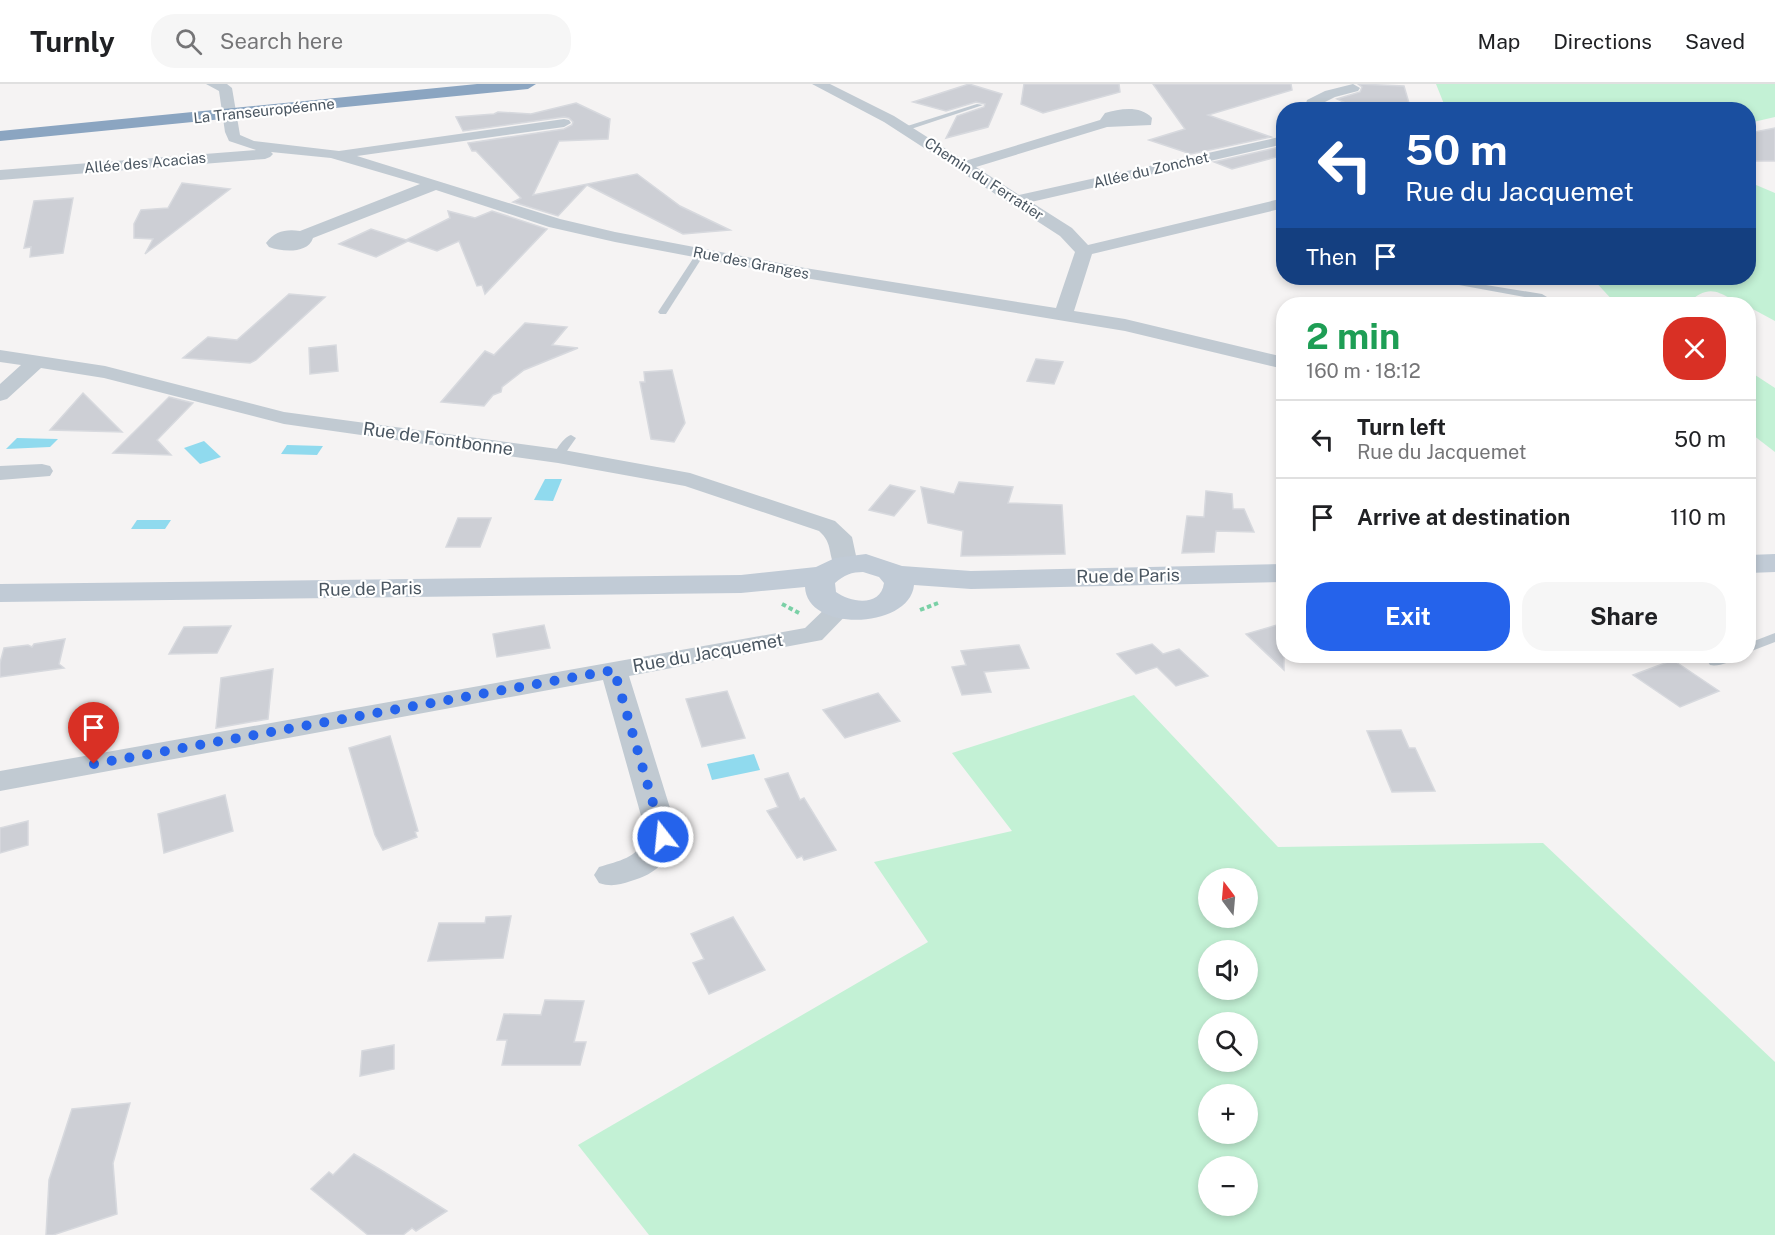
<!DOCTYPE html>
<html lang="en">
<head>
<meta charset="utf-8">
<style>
	:root { --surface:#fff; --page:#f6f6f6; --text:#202124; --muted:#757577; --line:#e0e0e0; --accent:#2563eb }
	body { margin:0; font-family:"Public Sans",sans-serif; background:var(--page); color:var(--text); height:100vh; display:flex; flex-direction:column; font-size:22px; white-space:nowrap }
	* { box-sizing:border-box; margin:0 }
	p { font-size:20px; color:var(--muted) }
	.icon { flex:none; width:33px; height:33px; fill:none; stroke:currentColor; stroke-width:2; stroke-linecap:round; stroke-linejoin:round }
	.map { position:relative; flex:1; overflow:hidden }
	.sheet { position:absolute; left:1276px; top:213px; width:480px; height:366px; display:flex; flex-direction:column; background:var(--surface); border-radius:24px; box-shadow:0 3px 9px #0003 }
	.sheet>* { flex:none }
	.hud { position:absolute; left:1276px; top:18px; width:480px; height:183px; border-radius:24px; box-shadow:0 3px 9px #0003; background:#1a4fa0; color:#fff; overflow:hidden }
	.needle { width:39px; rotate:344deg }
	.controls { position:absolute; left:1198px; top:784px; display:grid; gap:12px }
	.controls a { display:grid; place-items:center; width:60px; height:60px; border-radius:50%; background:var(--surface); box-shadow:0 3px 9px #0003; font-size:30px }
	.pin { position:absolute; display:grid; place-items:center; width:51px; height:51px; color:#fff; margin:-62px -26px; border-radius:50% 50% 50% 0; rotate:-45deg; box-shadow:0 0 6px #0007 }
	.pin .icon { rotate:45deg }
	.me { position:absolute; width:66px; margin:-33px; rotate:344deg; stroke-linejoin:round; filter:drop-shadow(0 0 4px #0008) }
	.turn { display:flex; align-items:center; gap:21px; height:126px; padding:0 30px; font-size:27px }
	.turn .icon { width:78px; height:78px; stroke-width:2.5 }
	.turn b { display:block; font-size:42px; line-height:51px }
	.then { display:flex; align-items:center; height:57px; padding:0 30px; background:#0003; gap:12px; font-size:22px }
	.round { display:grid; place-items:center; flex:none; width:63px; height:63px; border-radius:24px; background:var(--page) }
	.headline { display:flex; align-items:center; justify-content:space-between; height:102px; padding:0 30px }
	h1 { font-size:36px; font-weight:700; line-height:45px; color:#1e9e55 }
	.button { display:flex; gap:12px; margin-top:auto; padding:12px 30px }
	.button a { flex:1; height:69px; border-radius:24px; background:var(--accent); color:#fff; font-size:24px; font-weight:700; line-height:69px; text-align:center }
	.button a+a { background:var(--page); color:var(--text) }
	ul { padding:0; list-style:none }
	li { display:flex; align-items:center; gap:18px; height:78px; padding:0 30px; border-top:2px solid var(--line) }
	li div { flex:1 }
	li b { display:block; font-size:22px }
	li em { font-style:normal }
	header { display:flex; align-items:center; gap:36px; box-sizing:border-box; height:84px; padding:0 30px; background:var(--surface); border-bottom:2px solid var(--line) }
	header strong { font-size:28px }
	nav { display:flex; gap:33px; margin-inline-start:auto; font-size:21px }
	.search { width:420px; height:54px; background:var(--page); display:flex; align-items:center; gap:15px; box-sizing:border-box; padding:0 21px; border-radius:24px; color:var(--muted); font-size:22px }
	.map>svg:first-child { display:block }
	.green { fill:#c3f1d5; fill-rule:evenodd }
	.water { fill:#90daee }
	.building { fill:#cdcfd5; stroke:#d7d9de; stroke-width:1.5 }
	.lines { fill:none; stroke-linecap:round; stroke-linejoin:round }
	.path { stroke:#7ad0a6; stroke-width:4; stroke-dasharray:4.5 3; stroke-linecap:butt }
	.service { fill:#c1cad2; fill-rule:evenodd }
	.minor { fill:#c1cad2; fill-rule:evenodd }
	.secondary { fill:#c1cbd6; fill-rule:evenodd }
	.motorway { fill:#8ba5c1; fill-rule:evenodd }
	.route { stroke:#2563eb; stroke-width:10; stroke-dasharray:0 18 }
	.labels { text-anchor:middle; stroke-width:4.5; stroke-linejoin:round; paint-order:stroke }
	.far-street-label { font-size:15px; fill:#4a5661; stroke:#fff }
	.street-label { font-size:18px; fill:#4a5661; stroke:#fff }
</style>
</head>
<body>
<header>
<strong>Turnly</strong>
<div class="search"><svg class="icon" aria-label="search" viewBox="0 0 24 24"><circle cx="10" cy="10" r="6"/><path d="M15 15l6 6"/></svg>Search here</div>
<nav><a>Map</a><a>Directions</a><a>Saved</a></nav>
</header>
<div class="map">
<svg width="1775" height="1151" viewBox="0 0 1775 1151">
	<rect width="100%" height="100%" fill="#f5f3f3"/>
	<!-- green -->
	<g class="green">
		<path d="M1436 0H1775V33L1749 39V26L1446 25Z"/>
		<path d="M1749 98 1775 109V237L1749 223V220C1724 219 1716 192 1687 220H1616L1592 194H1749Z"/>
		<path d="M1749 287 1775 304V368L1749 348Z"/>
		<path d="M1134 611 1278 763 1543 759 1775 978V1151H649L578 1061 928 858 874 778 1012 747 952 669ZM1209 795H1248V834H1209ZM1209 867H1248V906H1209ZM1209 939H1248V978H1209ZM1209 1011H1248V1050H1209ZM1209 1083H1248V1122H1209Z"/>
	</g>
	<!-- water -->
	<g class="water">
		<path d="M17 354 58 355 50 363 6 365Z"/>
		<path d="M204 357 221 373 200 380 184 364Z"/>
		<path d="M287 361 323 362 317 371 281 370Z"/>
		<path d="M545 395H562L553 417 534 416Z"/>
		<path d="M137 436H171L165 445H131Z"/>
		<path d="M754 670 760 686 712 696 707 680Z"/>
	</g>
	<!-- building -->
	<g class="building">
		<path d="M969 0 1002 10 988 43 946 54 957 32 984 23 985 20 976 18 946 27 913 18Z"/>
		<path d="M1024 0H1119L1120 8 1043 29 1021 20Z"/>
		<path d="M1153 0H1291L1292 6 1208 31 1271 53 1191 70 1149 56 1185 45Z"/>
		<path d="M1358 0 1404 2 1411 26H1360L1337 15 1360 8 1362 3Z"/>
		<path d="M576 19 610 35 608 55 559 57 533 111 637 90 680 122 730 146 683 150 587 101 558 132 513 118 521 114 476 67H472L468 59 564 45 572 41 573 38 569 34 564 33 463 47 456 33 494 30 498 28 531 30Z"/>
		<path d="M1775 44V77H1749V49Z"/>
		<path d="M1284 62V71L1232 85 1214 78Z"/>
		<path d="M182 99 230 105 145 170 153 155 134 154V140L141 126 168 124Z"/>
		<path d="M73 114 63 169 30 173 31 163 24 164 34 117Z"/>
		<path d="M448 127 475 134 492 127 547 145 485 210 482 201 477 202 459 157 437 167 408 157 376 173 339 160 371 145 406 156 450 134Z"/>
		<path d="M289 210 325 213 256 276 250 279 183 274 208 253 237 256Z"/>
		<path d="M525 239 567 243 552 261 578 264 524 286 502 303 501 308 493 311 484 322 441 318 485 267 494 271Z"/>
		<path d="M336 261 338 287 310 290 309 264Z"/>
		<path d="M1036 275 1063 278 1054 300 1027 297Z"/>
		<path d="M672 286 685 339 674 358 651 355 640 298H645L644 288Z"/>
		<path d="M83 309 122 348 50 346Z"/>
		<path d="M169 313 193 319 157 356 171 371 113 369Z"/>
		<path d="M959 398 1013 403 1008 419 1062 421 1065 470 961 472 963 447 928 439 921 403 954 410Z"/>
		<path d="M890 401 915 407 894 432 869 426Z"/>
		<path d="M1206 407 1232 410 1233 425H1244L1254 448 1216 447 1214 468 1182 469 1187 432 1204 433Z"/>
		<path d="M458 434H491L480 463H446Z"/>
		<path d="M1284 539V586L1246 550Z"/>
		<path d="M544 541 550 564 497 573 493 550Z"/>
		<path d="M231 542 217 569 169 570 184 543Z"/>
		<path d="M65 555 59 580 64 584 0 593V579L4 564 28 561 32 563 34 560Z"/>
		<path d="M1152 560 1163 570 1179 565 1208 592 1176 602 1157 583 1136 590 1117 570Z"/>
		<path d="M1019 561 1029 584 984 588 991 608 962 611 952 583 966 581 961 567Z"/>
		<path d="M1673 576 1719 607 1680 623 1633 591Z"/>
		<path d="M273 585 268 635 216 644 221 594Z"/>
		<path d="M727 607 745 654 702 663 686 615Z"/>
		<path d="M878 609 900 637 845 654 823 626Z"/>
		<path d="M1401 646 1409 664H1415L1435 707 1392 708 1367 647Z"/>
		<path d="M390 652 418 747 415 748 417 753 383 766 375 751 349 664Z"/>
		<path d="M788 689 800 716 804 714 836 766 804 776 802 772 797 774 767 727 778 723 765 695Z"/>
		<path d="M225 711 233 747 164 769 158 730Z"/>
		<path d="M28 737V761L0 769V744Z"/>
		<path d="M511 832 503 874 428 877 439 839H485L486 833Z"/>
		<path d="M733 833 765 886 709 910 693 879 704 875 691 850Z"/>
		<path d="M545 916 584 917 574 958H586L580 981H502L507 956H497L504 930 541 931Z"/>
		<path d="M394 961V985L360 992 362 967Z"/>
		<path d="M130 1019 113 1079 117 1130 53 1151H46L49 1096 72 1025Z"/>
		<path d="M354 1070 381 1086 447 1127 416 1147 412 1144 403 1151H368L311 1105 329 1088 333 1091Z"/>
	</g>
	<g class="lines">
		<!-- path -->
		<g class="path">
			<path d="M782 520 799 529"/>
			<path d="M920 526 938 519"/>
		</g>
		<!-- service -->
		<g class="service">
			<path d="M977 20 983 21 908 46 901 44Z"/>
			<path d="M698 167 705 169 666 230H660L658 228Z"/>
			<path d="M1443 194 1542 210 1547 213 1541 220H1533L1536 215 1448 199 1445 198Z"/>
			<path d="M571 351 576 354 562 374H554C553 368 564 353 571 351Z"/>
			<path d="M1775 549V558L1749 568V559Z"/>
			<path d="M1720 572H1738C1732 578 1718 583 1710 581L1708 578Z"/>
		</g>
		<!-- minor -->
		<g class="minor">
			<path d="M206 0H227L232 4 240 51 254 57 339 67 564 35 569 36 571 39 564 43 357 72 560 135 615 148 805 184 1056 224 1075 168 1060 152 884 38 812 0H830L894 32 965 77 1100 36 1105 29C1120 25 1140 21 1152 34L1151 41 1107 43 976 83 1019 111 1284 52V60L1031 118 1072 144 1088 161 1284 114V124L1092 170 1074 227 1125 235 1284 273V285L1125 247 805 194 615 158 549 143 436 106 313 154C308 170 282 168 269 163L266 159C275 147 286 145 300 147L420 100 331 74 271 68 273 70 270 73 265 75 0 96V86L256 66 229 57 225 48 219 7Z"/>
			<path d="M1353 0 1360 4 1358 7 1335 13 1319 21 1318 26H1304L1307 16 1325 7Z"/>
			<path d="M0 266 105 282 284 328 558 365 690 389 835 437 852 453 858 481 855 486 846 488 837 486C827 472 834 460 819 447L685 402 558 379 284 340 104 294 41 284 7 315 0 317V300L21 281 0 278Z"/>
			<path d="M42 380 50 382 53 387 50 392 0 396V382Z"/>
			<path d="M840 516 849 519 853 524 822 556 629 592 679 753C668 776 657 790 631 797 619 801 611 803 599 799L594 791 599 783C619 777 637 774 647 753L603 596 0 707V687L805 544 831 519Z"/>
		</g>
		<!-- secondary -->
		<g class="secondary">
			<path d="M866 470 902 482 971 487 1284 480V498L971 505 914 501C910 545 807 549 805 503L741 509 0 518V500L741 491 816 483 835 474ZM863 488 879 493 884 499C881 523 851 519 836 508L835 499C844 491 852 488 863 488Z"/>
			<path d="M1775 470V488L1749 489V471Z"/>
		</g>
		<!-- motorway -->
		<path class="motorway" d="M477 0H536L528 5 0 57V47Z"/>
	</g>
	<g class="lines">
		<!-- route -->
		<path class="route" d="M94 680 614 586 663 753"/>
	</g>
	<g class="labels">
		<!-- far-street labels -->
		<g class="far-street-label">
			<text transform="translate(264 27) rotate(-6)" y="5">La Transeuropéenne</text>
			<text transform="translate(145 79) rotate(-5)" y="5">Allée des Acacias</text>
			<text transform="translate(1151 86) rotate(-13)" y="5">Allée du Zonchet</text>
			<text transform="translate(984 95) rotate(33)" y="5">Chemin du Ferratier</text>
			<text transform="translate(751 179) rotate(11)" y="5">Rue des Granges</text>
		</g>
		<!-- street labels -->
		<g class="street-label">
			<text transform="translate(438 355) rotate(8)" y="6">Rue de Fontbonne</text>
			<text transform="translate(1128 492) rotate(-1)" y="6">Rue de Paris</text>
			<text transform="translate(370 505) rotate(-1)" y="6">Rue de Paris</text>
			<text transform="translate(708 569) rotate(-10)" y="6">Rue du Jacquemet</text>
		</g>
	</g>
</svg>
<div class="controls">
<a><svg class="needle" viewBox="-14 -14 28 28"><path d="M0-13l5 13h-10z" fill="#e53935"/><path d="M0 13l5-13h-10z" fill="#757577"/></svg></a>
<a><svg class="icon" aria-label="sound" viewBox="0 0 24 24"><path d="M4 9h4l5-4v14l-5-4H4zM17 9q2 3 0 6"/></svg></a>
<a><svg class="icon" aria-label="search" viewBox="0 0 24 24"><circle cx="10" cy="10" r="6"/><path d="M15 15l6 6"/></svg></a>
<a>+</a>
<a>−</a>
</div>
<div class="pin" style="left:94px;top:680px;background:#d93025"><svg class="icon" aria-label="arrive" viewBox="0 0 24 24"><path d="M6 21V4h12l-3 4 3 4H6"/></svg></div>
<svg class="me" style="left:663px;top:753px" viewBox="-20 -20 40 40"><circle r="17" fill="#2563eb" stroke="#fff" stroke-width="3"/><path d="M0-11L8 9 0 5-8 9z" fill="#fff"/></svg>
<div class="hud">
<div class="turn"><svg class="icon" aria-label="left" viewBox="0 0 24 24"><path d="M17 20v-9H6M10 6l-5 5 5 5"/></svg><div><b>50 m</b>Rue du Jacquemet</div></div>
<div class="then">Then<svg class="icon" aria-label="arrive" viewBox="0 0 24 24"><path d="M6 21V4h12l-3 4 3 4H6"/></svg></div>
</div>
<section class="sheet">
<div class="headline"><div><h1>2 min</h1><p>160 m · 18:12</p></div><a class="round" style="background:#d93025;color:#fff"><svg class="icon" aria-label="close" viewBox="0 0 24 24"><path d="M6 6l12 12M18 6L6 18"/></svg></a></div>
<ul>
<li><svg class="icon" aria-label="left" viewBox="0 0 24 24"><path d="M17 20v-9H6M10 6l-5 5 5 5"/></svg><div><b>Turn left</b><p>Rue du Jacquemet</p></div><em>50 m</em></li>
<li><svg class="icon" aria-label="arrive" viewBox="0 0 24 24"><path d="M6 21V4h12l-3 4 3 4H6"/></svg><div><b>Arrive at destination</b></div><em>110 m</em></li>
</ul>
<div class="button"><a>Exit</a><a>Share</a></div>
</section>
</div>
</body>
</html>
